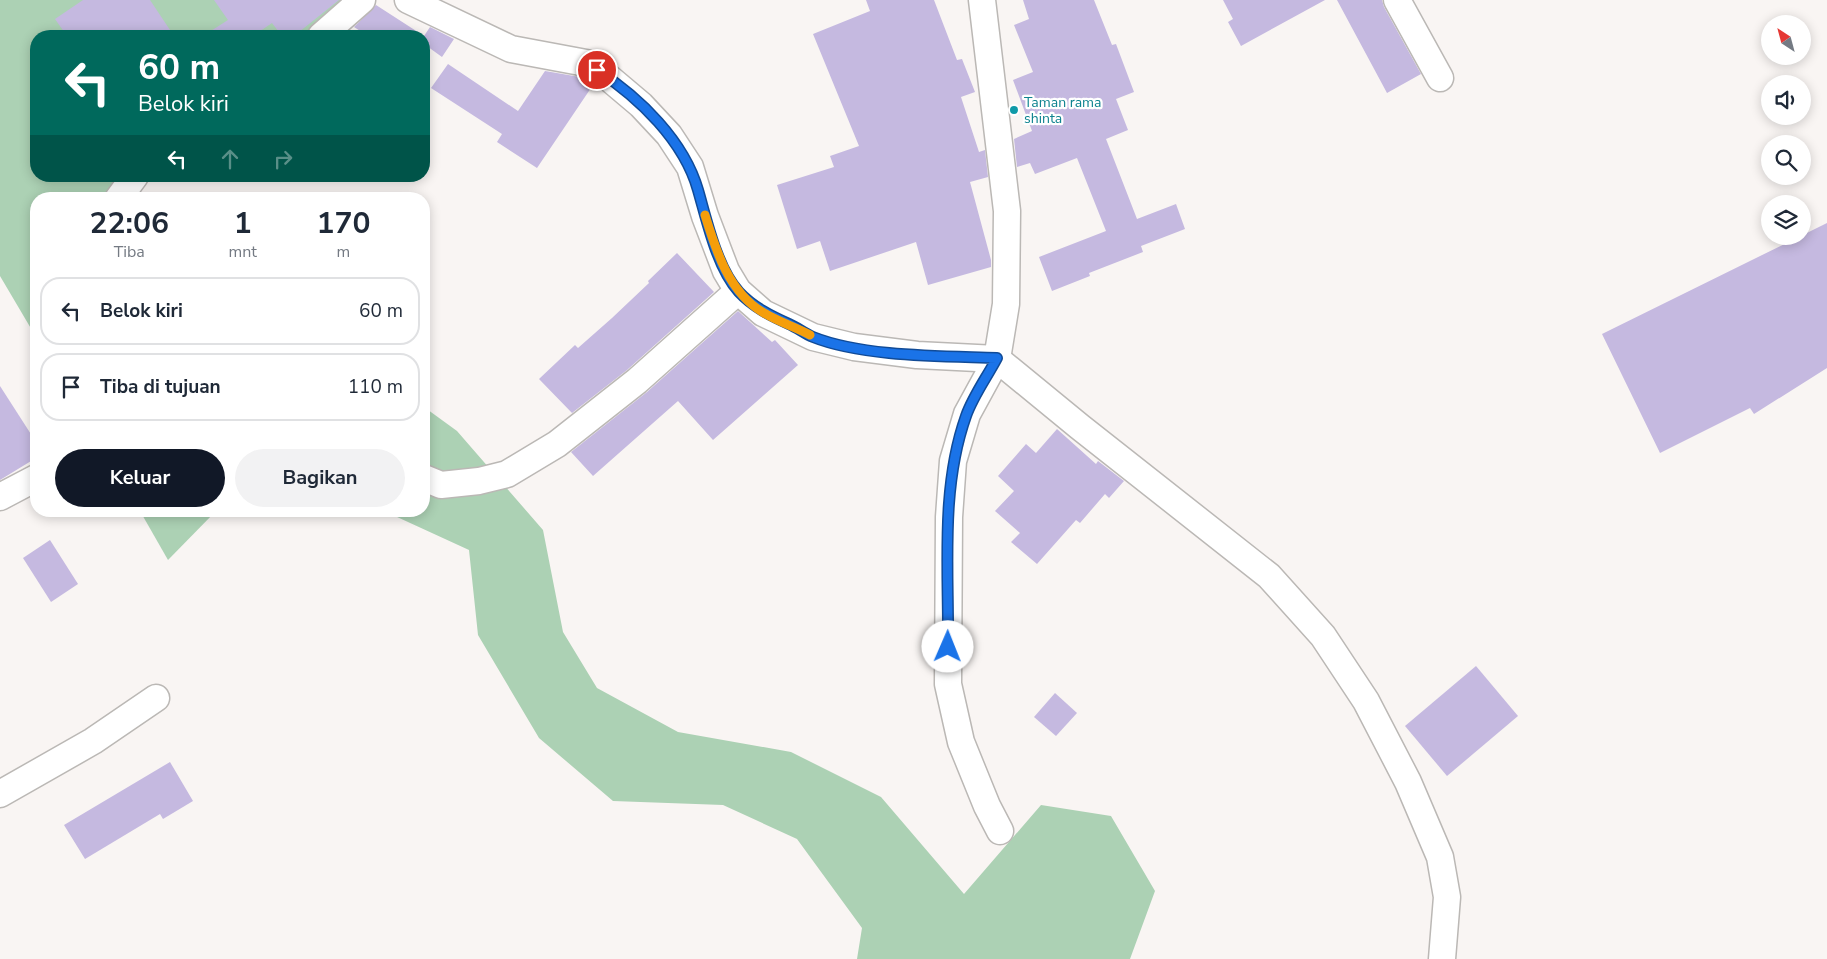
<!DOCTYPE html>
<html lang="id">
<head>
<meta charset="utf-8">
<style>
	:root { --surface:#fff; --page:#f2f2f3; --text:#1f2937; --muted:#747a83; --line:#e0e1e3; --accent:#111827 }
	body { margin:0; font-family:"Nunito Sans",sans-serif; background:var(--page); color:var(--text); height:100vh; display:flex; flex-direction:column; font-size:19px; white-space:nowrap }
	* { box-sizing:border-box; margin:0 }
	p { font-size:16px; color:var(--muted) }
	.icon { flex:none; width:28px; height:28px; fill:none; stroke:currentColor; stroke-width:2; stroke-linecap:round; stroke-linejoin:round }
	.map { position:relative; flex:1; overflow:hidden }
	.sheet { position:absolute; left:30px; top:192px; width:400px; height:325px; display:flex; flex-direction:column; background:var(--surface); border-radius:20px; box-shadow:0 2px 12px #0003 }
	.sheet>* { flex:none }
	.guide { position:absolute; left:30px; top:30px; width:400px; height:152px; border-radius:20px; box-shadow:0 2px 12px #0003; background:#00695c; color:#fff; overflow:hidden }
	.needle { width:32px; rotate:324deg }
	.fabs { position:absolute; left:1761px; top:15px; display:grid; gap:10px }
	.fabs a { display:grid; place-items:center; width:50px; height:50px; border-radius:50%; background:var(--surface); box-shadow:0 2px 12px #0003; font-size:25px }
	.pin { position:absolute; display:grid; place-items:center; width:42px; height:42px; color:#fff; margin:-21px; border:2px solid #fff; border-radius:50%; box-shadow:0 1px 5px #0007 }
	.me { position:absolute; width:55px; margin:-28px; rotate:1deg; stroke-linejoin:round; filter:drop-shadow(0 0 4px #0008) }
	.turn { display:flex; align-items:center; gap:18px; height:105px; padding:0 25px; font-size:22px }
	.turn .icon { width:65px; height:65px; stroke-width:2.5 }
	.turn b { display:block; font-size:35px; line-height:42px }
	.lanes { display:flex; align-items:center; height:48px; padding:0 25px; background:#0003; justify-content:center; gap:25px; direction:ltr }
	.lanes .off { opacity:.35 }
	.eta { display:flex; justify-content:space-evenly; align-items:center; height:85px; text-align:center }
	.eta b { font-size:30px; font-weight:700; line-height:35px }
	.action { display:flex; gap:10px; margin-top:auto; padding:10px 25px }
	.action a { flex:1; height:58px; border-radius:30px; background:var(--accent); color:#fff; font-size:20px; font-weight:700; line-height:58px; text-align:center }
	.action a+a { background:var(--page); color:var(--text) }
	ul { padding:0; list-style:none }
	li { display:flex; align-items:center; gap:15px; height:68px; margin:0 10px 8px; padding:0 15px; border:2px solid var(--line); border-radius:20px }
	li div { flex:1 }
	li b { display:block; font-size:19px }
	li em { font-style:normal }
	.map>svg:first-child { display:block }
	.forest { fill:#acd1b4 }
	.building { fill:#c5b9e0 }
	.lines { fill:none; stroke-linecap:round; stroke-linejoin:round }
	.street-casing { stroke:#bbb8b5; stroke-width:29 }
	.street { stroke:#fff; stroke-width:26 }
	.route-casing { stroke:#114b97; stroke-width:12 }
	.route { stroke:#1a73e8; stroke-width:9 }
	.slow { stroke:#f59e0b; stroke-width:9 }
	.culture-dot { fill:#0f9aa8; stroke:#fff; stroke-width:2 }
	.labels { text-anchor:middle; stroke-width:4.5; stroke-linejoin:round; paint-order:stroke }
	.culture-label { font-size:14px; fill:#0d838f; stroke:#fff; text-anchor:start }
</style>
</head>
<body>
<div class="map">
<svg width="1827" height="959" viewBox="0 0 1827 959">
	<rect width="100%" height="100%" fill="#f9f5f3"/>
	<!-- forest -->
	<g class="forest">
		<path d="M0 0H367L331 36H36V176H149L119 196 122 199H36V337L0 276Z"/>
		<path d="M424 407 457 431 543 530 563 632 597 688 678 732 791 752 881 797 964 894 1041 805 1111 816 1155 891 1130 959H857L862 928 797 839 723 805 613 801 539 738 478 635 469 550 384 511H424Z"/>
		<path d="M140 511H216L168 560Z"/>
	</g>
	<!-- building -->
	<g class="building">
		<path d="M83 0H150L174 36H67L55 19Z"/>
		<path d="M214 0H339L294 36H282L272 23 253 36H203L228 20Z"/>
		<path d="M866 0H934L957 60 962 59 975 92 961 97 979 152 985 150 988 177 970 182 991 260V267L928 285 916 242 830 271 820 241 797 249 777 185 834 167 830 156 859 146 813 34 870 11Z"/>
		<path d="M1023 0H1094L1112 45 1116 44 1134 92 1116 99 1128 130 1106 139 1137 219 1176 204 1185 229 1141 246 1143 252 1089 273 1090 276 1052 291 1039 257 1106 231 1077 158 1035 174 1030 163 1017 167 1014 139 1032 131 1013 80 1033 72 1014 25 1029 19Z"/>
		<path d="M1223 0H1325L1241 46 1228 22 1233 19Z"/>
		<path d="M1337 0H1382L1384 7 1421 74 1387 93Z"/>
		<path d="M376 5 424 36 430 27 454 39 442 57 424 44V36H368L354 27Z"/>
		<path d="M448 64 518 111 545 71 580 77 593 85 537 168 497 142 502 134 431 88Z"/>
		<path d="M1827 223V368L1754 414 1750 408 1660 453 1602 334Z"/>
		<path d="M677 253 714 292 627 370 572 413 539 379 575 345 578 348 612 318 649 283 648 281Z"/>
		<path d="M738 311 772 342 775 340 798 365 713 440 678 401 593 476 571 452 647 392Z"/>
		<path d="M0 386 36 442V458L0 480Z"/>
		<path d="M1057 429 1096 464 1098 461 1124 481 1109 498 1105 494 1080 523 1076 520 1037 564 1011 542 1020 533 995 511 1014 491 998 476 1026 444 1036 453Z"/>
		<path d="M50 540 78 584 51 602 23 558Z"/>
		<path d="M1476 666 1518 716 1447 776 1405 726Z"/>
		<path d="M1055 693 1077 713 1056 736 1034 717Z"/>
		<path d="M170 762 193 801 163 819 160 814 85 859 64 825Z"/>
	</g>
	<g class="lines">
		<defs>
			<g id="street">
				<path d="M408 0 511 49 586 63 609 78 641 105 669 135 690 167 705 216 726 271 738 291 763 313 813 337 854 347 917 355 997 359 1080 427 1269 576 1323 636 1366 701 1408 782 1440 857 1447 897 1442 959"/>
				<path d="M982 0 1007 211 1006 304 997 359 967 414 953 461 949 517 948 684 961 742 987 806 1000 831"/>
				<path d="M1397 0 1440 78"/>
				<path d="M321 36 362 0"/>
				<path d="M118 199 135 176"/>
				<path d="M424 478 441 485 479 481 507 474 557 444 637 381 738 291"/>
				<path d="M0 497 36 478"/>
				<path d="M0 794 93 741 156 698"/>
			</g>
		</defs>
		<!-- street casing -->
		<use href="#street" class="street-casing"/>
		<!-- street -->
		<use href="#street" class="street"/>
	</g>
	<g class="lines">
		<defs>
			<path id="route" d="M597 70C640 98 684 141 698 190 707 221 717 268 739 292 753 307 771 316 789 324 798 328 805 334 813 337 863 357 943 356 997 358 987 377 973 396 966 416 940 489 949 571 948 647"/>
		</defs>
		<!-- route casing -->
		<use href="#route" class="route-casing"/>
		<!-- route -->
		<use href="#route" class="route"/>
		<!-- slow -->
		<path class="slow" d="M705 215C716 251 729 293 764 313 779 322 795 327 810 335"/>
	</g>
	<!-- markers -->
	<circle class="culture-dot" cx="1014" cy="110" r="5"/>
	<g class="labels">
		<!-- culture labels -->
		<g class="culture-label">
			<text x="1024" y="107">Taman rama<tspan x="1024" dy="16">shinta</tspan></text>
		</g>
	</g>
</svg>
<div class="fabs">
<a><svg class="needle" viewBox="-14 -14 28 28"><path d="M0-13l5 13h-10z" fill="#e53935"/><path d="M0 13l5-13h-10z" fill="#747a83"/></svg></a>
<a><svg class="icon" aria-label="sound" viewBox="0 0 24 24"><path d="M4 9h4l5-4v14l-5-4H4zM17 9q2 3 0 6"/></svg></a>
<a><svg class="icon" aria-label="search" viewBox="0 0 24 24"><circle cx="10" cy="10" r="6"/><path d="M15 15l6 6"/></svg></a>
<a><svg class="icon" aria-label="layers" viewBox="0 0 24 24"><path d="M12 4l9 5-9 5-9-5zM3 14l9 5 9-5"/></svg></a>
</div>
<div class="pin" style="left:597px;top:70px;background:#d93025"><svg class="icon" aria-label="arrive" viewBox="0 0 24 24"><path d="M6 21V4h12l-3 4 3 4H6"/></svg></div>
<svg class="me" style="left:948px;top:647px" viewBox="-20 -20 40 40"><circle r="19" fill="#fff"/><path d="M0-13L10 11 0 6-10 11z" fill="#1a73e8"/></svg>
<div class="guide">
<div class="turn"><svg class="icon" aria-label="left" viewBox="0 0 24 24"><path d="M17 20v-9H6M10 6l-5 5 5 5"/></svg><div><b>60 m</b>Belok kiri</div></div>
<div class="lanes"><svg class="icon" aria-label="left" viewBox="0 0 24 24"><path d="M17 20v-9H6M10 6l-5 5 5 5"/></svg><svg class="icon off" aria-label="ahead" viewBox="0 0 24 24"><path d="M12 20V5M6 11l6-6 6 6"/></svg><svg class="icon off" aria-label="right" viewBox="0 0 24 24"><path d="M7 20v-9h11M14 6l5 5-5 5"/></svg></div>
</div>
<section class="sheet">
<div class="eta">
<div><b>22:06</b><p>Tiba</p></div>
<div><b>1</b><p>mnt</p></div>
<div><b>170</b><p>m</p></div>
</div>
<ul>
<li><svg class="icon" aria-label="left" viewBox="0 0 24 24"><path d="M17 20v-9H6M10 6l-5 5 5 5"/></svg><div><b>Belok kiri</b></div><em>60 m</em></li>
<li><svg class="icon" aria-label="arrive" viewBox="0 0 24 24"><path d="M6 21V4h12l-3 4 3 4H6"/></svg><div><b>Tiba di tujuan</b></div><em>110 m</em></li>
</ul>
<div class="action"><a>Keluar</a><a>Bagikan</a></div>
</section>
</div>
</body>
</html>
